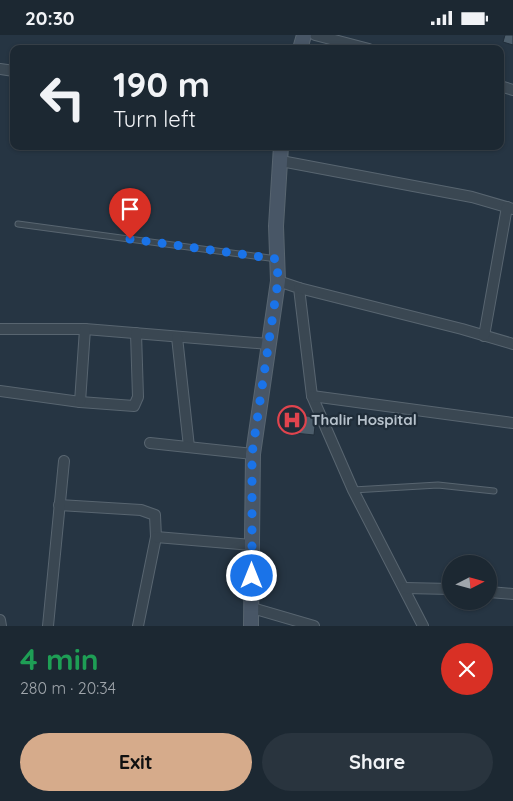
<!DOCTYPE html>
<html lang="en">
<head>
<meta charset="utf-8">
<style>
	:root { --surface:#1c2832; --page:#29343e; --text:#f1f3f6; --muted:#a0a6ac; --line:#3a444d; --accent:#d6ab8b }
	body { margin:0; font-family:Quicksand,sans-serif; background:var(--page); color:var(--text); height:100vh; display:flex; flex-direction:column; font-size:19px; white-space:nowrap }
	* { box-sizing:border-box; margin:0 }
	p { font-size:16px; color:var(--muted) }
	.icon { flex:none; width:28px; height:28px; fill:none; stroke:currentColor; stroke-width:2; stroke-linecap:round; stroke-linejoin:round }
	.map { position:relative; height:591px; overflow:hidden }
	.sheet { display:flex; flex-direction:column; background:var(--surface); flex:1 }
	.sheet>* { flex:none }
	.banner { position:absolute; left:10px; top:10px; width:494px; height:105px; border-radius:10px; box-shadow:0 1px 4px #0004,0 0 0 1px var(--line); background:#1c2832; color:var(--text); overflow:hidden }
	.needle { width:32px; rotate:84deg }
	.buttons { position:absolute; left:442px; top:520px; display:grid; gap:10px }
	.buttons a { display:grid; place-items:center; width:55px; height:55px; border-radius:50%; background:var(--surface); box-shadow:0 1px 4px #0004,0 0 0 1px var(--line); font-size:25px }
	.pin { position:absolute; display:grid; place-items:center; width:42px; height:42px; color:#fff; margin:-51px -21px; border-radius:50% 50% 50% 0; rotate:-45deg; box-shadow:0 0 5px #0007 }
	.pin .icon { rotate:45deg }
	.me { position:absolute; width:55px; margin:-28px; rotate:0deg; stroke-linejoin:round; filter:drop-shadow(0 0 4px #0008) }
	.turn { display:flex; align-items:center; gap:18px; height:105px; padding:0 20px; font-size:22px }
	.turn .icon { width:65px; height:65px; stroke-width:2.5 }
	.turn b { display:block; font-size:35px; line-height:42px }
	.round { display:grid; place-items:center; flex:none; width:52px; height:52px; border-radius:26px; background:var(--page) }
	.summary { display:flex; align-items:center; justify-content:space-between; height:85px; padding:0 20px }
	h1 { font-size:30px; font-weight:800; line-height:38px; color:#1e9e55 }
	.primary-button { display:flex; gap:10px; margin-top:auto; padding:10px 20px }
	.primary-button a { flex:1; height:58px; border-radius:30px; background:var(--accent); color:#111; font-size:20px; font-weight:800; line-height:58px; text-align:center }
	.primary-button a+a { background:var(--page); color:var(--text) }
	.status { display:flex; justify-content:space-between; align-items:center; height:35px; padding:0 25px; background:var(--surface); direction:ltr }
	.status svg { height:14px; fill:currentColor }
	.map>svg:first-child { display:block }
	.building { fill:#4c5d6b; stroke:#212e3a }
	.lines { fill:none; stroke-linecap:round; stroke-linejoin:round }
	.lane-casing { stroke:#586570; stroke-width:7 }
	.street-casing { stroke:#586570; stroke-width:12 }
	.secondary-casing { stroke:#586570; stroke-width:16 }
	.lane { stroke:#3a4752; stroke-width:5 }
	.street { stroke:#3a4752; stroke-width:10 }
	.secondary { stroke:#485666; stroke-width:14 }
	.route { stroke:#1a73e8; stroke-width:9; stroke-dasharray:0 16.2 }
	.labels { text-anchor:middle; stroke-width:4.5; stroke-linejoin:round; paint-order:stroke }
	.poi-label { font-size:15px; font-weight:bold; fill:#b7c2cc; stroke:#1f2c38; text-anchor:start }
</style>
</head>
<body>
<div class="status"><b>20:30</b><svg viewBox="0 0 49 12"><path d="M0 12V9h3v3zM5 12V6h3v6zM10 12V3h3v9zM15 12V0h3v12zM26 1h20v11H26zM47 4h2v5h-2z"/></svg></div>
<div class="map">
<svg width="513" height="591" viewBox="0 0 513 591">
	<rect width="100%" height="100%" fill="#263543"/>
	<!-- building -->
	<g class="building">
		<path d="M505 0H513V10L503 7Z"/>
		<path d="M286 379 316 382 314 400 284 397Z"/>
	</g>
	<g class="lines">
		<defs>
			<g id="lane">
				<path d="M18 189 277 224"/>
				<path d="M353 455 438 450 494 456"/>
			</g>
			<g id="street">
				<path d="M315 0 369 14"/>
				<path d="M0 34 14 36"/>
				<path d="M500 51 513 55"/>
				<path d="M281 126 472 162 513 174"/>
				<path d="M278 246 299 253 312 361 353 455 423 591"/>
				<path d="M299 253 462 294 513 309"/>
				<path d="M0 294H85L269 309"/>
				<path d="M484 301 507 172"/>
				<path d="M177 302 189 412"/>
				<path d="M0 356 80 367 134 371 138 362 136 298"/>
				<path d="M312 361 513 388"/>
				<path d="M80 367 85 294"/>
				<path d="M150 408 253 419"/>
				<path d="M59 470 141 475 155 480 156 502 138 591"/>
				<path d="M156 502 252 510"/>
				<path d="M405 553 451 554"/>
				<path d="M489 557 513 559"/>
				<path d="M252 573 314 591"/>
				<path d="M0 585 1 591"/>
				<path d="M48 591 64 426"/>
			</g>
			<g id="secondary">
				<path d="M300 14 304 0"/>
				<path d="M251 591 253 419 278 246 276 191 281 111"/>
			</g>
		</defs>
		<!-- lane casing -->
		<use href="#lane" class="lane-casing"/>
		<!-- street casing -->
		<use href="#street" class="street-casing"/>
		<!-- secondary casing -->
		<use href="#secondary" class="secondary-casing"/>
		<!-- lane -->
		<use href="#lane" class="lane"/>
		<!-- street -->
		<use href="#street" class="street"/>
		<!-- secondary -->
		<use href="#secondary" class="secondary"/>
	</g>
	<g class="lines">
		<!-- route -->
		<path class="route" d="M130 204 277 224 278 246 252 419V541"/>
	</g>
	<!-- icons -->
	<defs>
		<symbol id="hospital-ring" viewBox="-11 -11 22 22"><circle r="9.5" fill="#1f2c38" stroke="#e0444e" stroke-width="1.5"/><path d="M-5-5h3v3.5h4V-5h3V5h-3V1.5h-4V5h-3Z" fill="#e0444e"/></symbol>
	</defs>
	<g fill-rule="evenodd">
		<use href="#hospital-ring" x="276" y="369" width="32" height="32"/>
	</g>
	<g class="labels">
		<!-- poi labels -->
		<g class="poi-label">
			<text x="311" y="390">Thalir Hospital</text>
		</g>
	</g>
</svg>
<div class="buttons">
<a><svg class="needle" viewBox="-14 -14 28 28"><path d="M0-13l5 13h-10z" fill="#e53935"/><path d="M0 13l5-13h-10z" fill="#a0a6ac"/></svg></a>
</div>
<div class="pin" style="left:130px;top:204px;background:#d93025"><svg class="icon" aria-label="arrive" viewBox="0 0 24 24"><path d="M6 21V4h12l-3 4 3 4H6"/></svg></div>
<svg class="me" style="left:252px;top:541px" viewBox="-20 -20 40 40"><circle r="17" fill="#1a73e8" stroke="#fff" stroke-width="3"/><path d="M0-11L8 9 0 5-8 9z" fill="#fff"/></svg>
<div class="banner">
<div class="turn"><svg class="icon" aria-label="left" viewBox="0 0 24 24"><path d="M17 20v-9H6M10 6l-5 5 5 5"/></svg><div><b>190 m</b>Turn left</div></div>
</div>
</div>
<section class="sheet">
<div class="summary"><div><h1>4 min</h1><p>280 m · 20:34</p></div><a class="round" style="background:#d93025;color:#fff"><svg class="icon" aria-label="close" viewBox="0 0 24 24"><path d="M6 6l12 12M18 6L6 18"/></svg></a></div>
<div class="primary-button"><a>Exit</a><a>Share</a></div>
</section>
</body>
</html>
